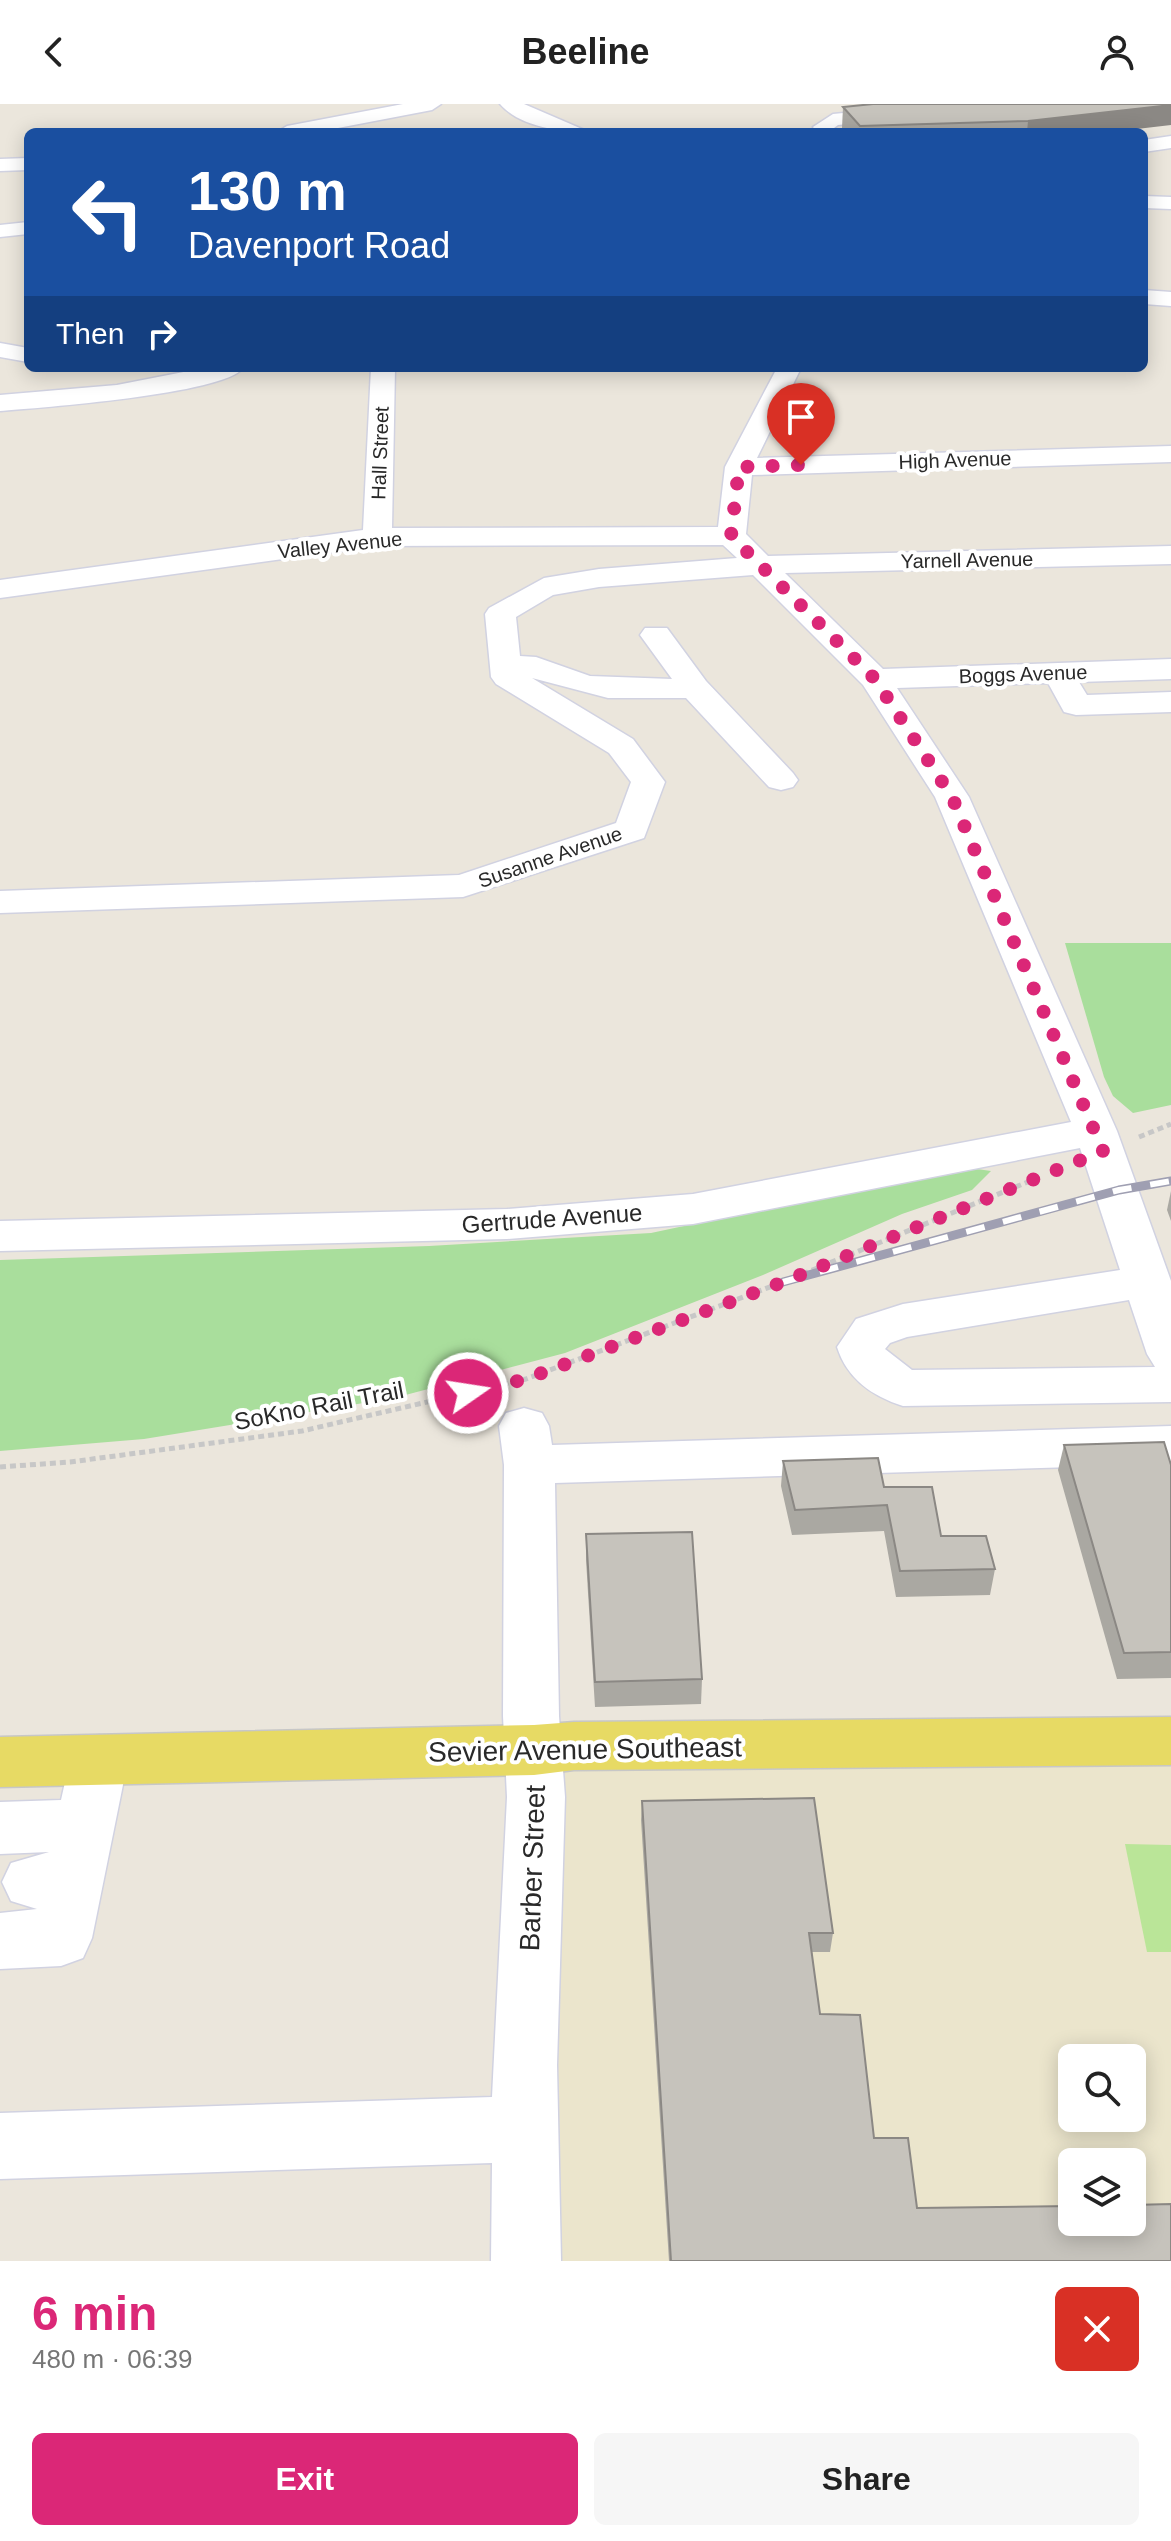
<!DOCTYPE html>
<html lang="en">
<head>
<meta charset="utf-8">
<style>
	:root { --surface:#fff; --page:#f6f6f6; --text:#222; --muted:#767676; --accent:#db2777 }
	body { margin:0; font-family:Arial,sans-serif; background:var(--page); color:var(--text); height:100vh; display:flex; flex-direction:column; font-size:30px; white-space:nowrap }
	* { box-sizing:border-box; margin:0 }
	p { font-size:26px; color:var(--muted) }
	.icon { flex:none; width:44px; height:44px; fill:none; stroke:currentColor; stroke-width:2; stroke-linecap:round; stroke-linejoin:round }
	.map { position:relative; height:2157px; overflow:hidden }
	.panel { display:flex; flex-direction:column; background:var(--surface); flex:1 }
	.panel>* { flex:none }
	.guide { position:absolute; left:24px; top:24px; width:1124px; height:244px; border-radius:12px; box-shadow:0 4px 20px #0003; background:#1a4fa0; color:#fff; overflow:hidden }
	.fabs { position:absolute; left:1058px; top:1940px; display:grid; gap:16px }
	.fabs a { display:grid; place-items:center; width:88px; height:88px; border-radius:12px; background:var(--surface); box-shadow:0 4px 20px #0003; font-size:40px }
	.pin { position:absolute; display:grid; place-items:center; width:68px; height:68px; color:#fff; margin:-82px -34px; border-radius:50% 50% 50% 0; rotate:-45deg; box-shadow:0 0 8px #0007 }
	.pin .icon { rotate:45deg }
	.me { position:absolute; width:88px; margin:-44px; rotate:77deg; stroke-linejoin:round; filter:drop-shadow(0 0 6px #0008) }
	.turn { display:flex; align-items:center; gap:28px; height:168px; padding:0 32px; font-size:36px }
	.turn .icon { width:104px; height:104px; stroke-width:2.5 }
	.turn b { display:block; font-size:56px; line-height:68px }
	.then { display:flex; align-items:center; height:76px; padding:0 32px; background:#0003; gap:16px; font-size:30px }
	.round { display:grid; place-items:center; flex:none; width:84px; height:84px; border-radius:12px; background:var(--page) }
	.head { display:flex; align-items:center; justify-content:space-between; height:136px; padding:0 32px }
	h1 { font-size:48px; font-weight:800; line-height:60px; color:var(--accent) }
	.primary-button { display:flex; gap:16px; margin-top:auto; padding:16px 32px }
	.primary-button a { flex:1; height:92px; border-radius:12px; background:var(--accent); color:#fff; font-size:32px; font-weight:800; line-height:92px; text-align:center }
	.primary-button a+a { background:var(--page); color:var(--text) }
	header { display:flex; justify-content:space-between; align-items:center; height:104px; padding:0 32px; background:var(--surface); font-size:36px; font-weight:800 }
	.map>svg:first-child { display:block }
	.education { fill:#ebe5cc; fill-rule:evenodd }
	.green { fill:#a9de9c }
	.pitch { fill:#bae598 }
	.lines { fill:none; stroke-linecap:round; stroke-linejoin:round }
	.minor-casing { stroke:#d1d2e1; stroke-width:3 }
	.major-casing { stroke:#c7c7c7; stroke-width:3 }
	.path { stroke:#c7c7c7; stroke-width:5; stroke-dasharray:6 4; stroke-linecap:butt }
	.minor { fill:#fff; fill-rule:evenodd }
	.major { fill:#e7da64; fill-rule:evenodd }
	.rail-casing { stroke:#9f9fb2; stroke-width:9 }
	.rail { stroke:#fff; stroke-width:6; stroke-dasharray:19; stroke-linecap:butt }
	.wall { fill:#aaa8a2 }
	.shaded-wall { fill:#8b8884 }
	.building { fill:#c6c3bc; stroke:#8b8884; stroke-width:2 }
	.route { stroke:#db2777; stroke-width:14; stroke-dasharray:0 25.2 }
	.labels { text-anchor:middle; stroke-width:8; stroke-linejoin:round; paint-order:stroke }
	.far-street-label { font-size:20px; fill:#292929; stroke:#fff }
	.street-label { font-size:24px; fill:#292929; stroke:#fff }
	.near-street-label { font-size:28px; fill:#292929; stroke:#fff }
</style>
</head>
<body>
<header><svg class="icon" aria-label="back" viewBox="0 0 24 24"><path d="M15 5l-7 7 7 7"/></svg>Beeline<svg class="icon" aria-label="person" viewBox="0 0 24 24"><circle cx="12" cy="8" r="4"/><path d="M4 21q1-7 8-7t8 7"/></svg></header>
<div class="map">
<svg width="1171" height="2157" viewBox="0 0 1171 2157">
	<rect width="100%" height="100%" fill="#ebe6dc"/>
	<!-- education -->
	<path class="education" d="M1171 1637V2157H526L534 1646ZM1072 1954H1132V2014H1072ZM1072 2058H1132V2118H1072Z"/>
	<!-- green -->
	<g class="green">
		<path d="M1065 839H1171V1001L1133 1009 1113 992 1104 973Z"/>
		<path d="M963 1063 991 1067 972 1086 902 1110 763 1171 565 1249 394 1294 144 1335 0 1347V1156L429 1142 651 1129Z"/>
	</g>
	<!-- pitch -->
	<path class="pitch" d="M1125 1740 1171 1741V1848H1147Z"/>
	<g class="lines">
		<defs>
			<g id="minor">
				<path d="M403 0H441L432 6 317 28H277L287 22Z"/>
				<path d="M500 0H524L589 28C560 28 520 23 500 0Z"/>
				<path d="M937 0H1002L993 6 838 21 834 24 837 28H817L813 23 833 10Z"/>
				<path d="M1171 32V44L1144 48V36Z"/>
				<path d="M28 54V66L0 67V55Z"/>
				<path d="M1144 92 1171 93V105L1144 104Z"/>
				<path d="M28 118V130L0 133V121Z"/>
				<path d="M1144 186 1171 188V202L1144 200Z"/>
				<path d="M0 239 28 244V258L0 253Z"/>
				<path d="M204 264H243C225 290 38 304 0 307V291L117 281Z"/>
				<path d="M371 264H395L392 424 718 423 725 363 777 264H801L757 354 1171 342V358L752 371 746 430 768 452 1171 442V460L785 469 883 565 1171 555V575L1079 578 1087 591 1171 588V608L1076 611 1064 608 1048 579 897 584 969 693 1117 1027 1171 1177V1298L903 1302C872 1292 847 1275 837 1243L856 1215 903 1200 1120 1166 1080 1044 693 1120 507 1135 0 1147V1117L507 1105 693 1090 1071 1018 935 693 863 581 753 471 599 483 553 491 516 513 520 552 536 553 590 572 672 575 640 531 645 524H667L706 577 793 669 798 676 793 683 781 686 769 683 686 594H608L532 574 633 635 665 678 644 734 463 793 0 809V787L459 771 616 719 631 678 609 649 496 580 491 573 485 510 489 504 544 474 599 465 737 454 723 441 377 442 0 494V476L363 426ZM1129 1196 1147 1250 1155 1263 912 1266 885 1245 890 1239 907 1233Z"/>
				<path d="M524 1304 542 1309 549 1322 552 1341 1171 1322V1360L555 1379 559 1612 565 1693 557 1961 561 2157H491L492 2059 0 2075V2009L492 1993 507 1693 503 1612 504 1361 499 1322 506 1309Z"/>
				<path d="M99 1631 119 1639 128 1656 92 1834 83 1854 61 1862 0 1865V1809L37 1805 11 1797 2 1778 11 1759 49 1748 0 1750V1698L61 1696 70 1656 79 1639Z"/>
			</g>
			<path id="major" d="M1171 1613V1661L574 1666 534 1671 0 1683V1633L534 1621 574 1618Z"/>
		</defs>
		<!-- minor casing -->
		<use href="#minor" class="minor-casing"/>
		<!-- major casing -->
		<use href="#major" class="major-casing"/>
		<!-- path -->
		<g class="path">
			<path d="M1139 1033 1171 1020"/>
			<path d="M0 1363 70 1358 302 1327 526 1275 783 1178 1040 1073"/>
		</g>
		<!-- minor -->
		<use href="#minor" class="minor"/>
		<!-- major -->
		<use href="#major" class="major"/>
		<defs>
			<path id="rail" d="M783 1178 1119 1086 1171 1077"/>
		</defs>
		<!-- rail casing -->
		<use href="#rail" class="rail-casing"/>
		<!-- rail -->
		<use href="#rail" class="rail"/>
	</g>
	<!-- wall -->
	<g class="wall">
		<path d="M1171 0 1111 28H846L842 24 843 3Z"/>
		<path d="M1171 1087V1117L1167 1106Z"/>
		<path d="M1064 1341 1171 1361V1574L1117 1575 1058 1366Z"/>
		<path d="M783 1357 884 1383 941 1432 995 1465 990 1491 896 1493 884 1427 792 1431 781 1382Z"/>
		<path d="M586 1430 702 1575 701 1600 595 1603 586 1456Z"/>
		<path d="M642 1697 833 1829 830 1848H812L820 1910 874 2034 917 2104 1171 2157H669L641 1716Z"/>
	</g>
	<!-- shaded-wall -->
	<path class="shaded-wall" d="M1171 1V21L1111 28H1027L1028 17Z"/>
	<!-- building -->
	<g class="building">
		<path d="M873 0H1171V1L1028 17 860 22 843 3Z"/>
		<path d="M1164 1338 1171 1361V1548L1124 1549 1064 1341Z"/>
		<path d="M878 1354 884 1383H932L941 1432H986L995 1465 900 1467 887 1401 795 1406 783 1357Z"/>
		<path d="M692 1428 702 1575 595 1578 586 1430Z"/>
		<path d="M814 1694 833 1829H809L820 1910 860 1911 874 2034H908L917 2104 1072 2102V2118H1132V2101L1171 2100V2157H671L642 1697Z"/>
	</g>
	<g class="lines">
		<!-- route -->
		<path class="route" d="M468 1289 526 1275 783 1178 1103 1047 952 693 875 575 731 432 739 363 801 361"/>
	</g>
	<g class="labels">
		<!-- far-street labels -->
		<g class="far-street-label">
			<text transform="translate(380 349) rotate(-88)" y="7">Hall Street</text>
			<text transform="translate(955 356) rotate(-2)" y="7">High Avenue</text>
			<text transform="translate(340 441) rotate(-6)" y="7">Valley Avenue</text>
			<text transform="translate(967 456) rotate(-1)" y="7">Yarnell Avenue</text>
			<text transform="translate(1023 570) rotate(-2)" y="7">Boggs Avenue</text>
			<text transform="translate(550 753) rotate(-19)" y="7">Susanne Avenue</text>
		</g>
		<!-- street labels -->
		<g class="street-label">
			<text transform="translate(552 1115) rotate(-4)" y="8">Gertrude Avenue</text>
			<text transform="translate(319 1302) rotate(-11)" y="8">SoKno Rail Trail</text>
		</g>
		<!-- near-street labels -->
		<g class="near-street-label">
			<text transform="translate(585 1645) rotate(-1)" y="10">Sevier Avenue Southeast</text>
			<text transform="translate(532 1764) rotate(-88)" y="10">Barber Street</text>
		</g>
	</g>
</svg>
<div class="fabs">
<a><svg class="icon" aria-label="search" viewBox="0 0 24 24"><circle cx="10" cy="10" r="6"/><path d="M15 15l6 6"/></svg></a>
<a><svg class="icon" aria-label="layers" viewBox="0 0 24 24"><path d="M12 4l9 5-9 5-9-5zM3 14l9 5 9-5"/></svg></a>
</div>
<div class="pin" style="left:801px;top:361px;background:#d93025"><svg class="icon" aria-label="arrive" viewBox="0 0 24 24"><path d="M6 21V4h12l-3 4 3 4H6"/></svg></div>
<svg class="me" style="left:468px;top:1289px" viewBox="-20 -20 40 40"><circle r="17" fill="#db2777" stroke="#fff" stroke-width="3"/><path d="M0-11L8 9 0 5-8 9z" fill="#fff"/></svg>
<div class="guide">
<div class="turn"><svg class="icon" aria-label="left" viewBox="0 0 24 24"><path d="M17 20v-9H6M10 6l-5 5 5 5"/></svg><div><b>130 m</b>Davenport Road</div></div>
<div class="then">Then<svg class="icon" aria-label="right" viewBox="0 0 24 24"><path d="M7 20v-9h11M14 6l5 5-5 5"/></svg></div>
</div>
</div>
<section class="panel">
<div class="head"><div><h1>6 min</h1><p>480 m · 06:39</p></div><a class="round" style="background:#d93025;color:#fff"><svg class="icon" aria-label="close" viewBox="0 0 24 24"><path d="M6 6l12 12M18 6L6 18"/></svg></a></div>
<div class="primary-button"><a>Exit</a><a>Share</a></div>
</section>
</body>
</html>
